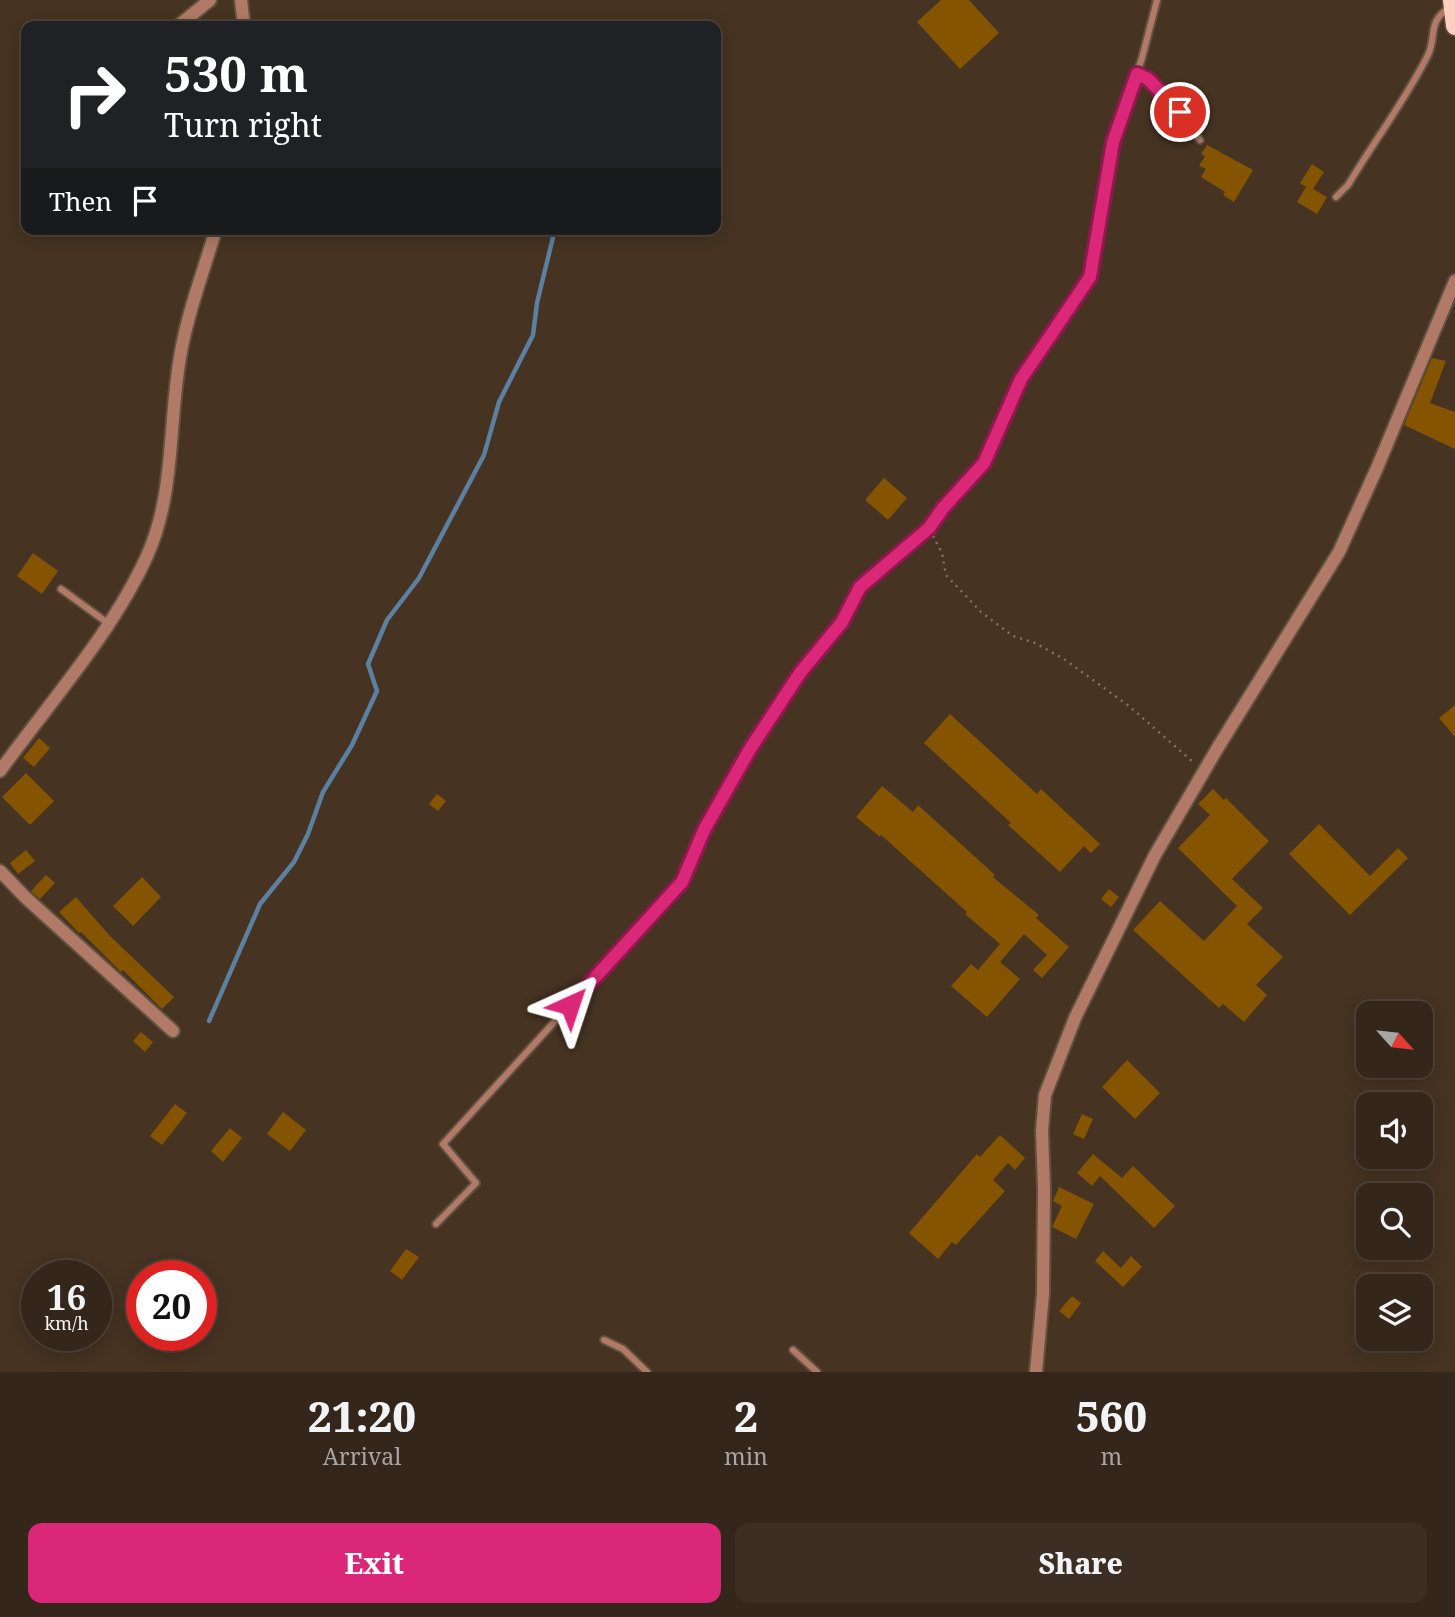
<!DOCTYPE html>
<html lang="en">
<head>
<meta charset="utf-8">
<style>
	:root { --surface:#34261a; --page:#3c2e23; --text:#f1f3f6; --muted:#a9a5a2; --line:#4e4339; --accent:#db2777 }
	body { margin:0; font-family:"Noto Serif",serif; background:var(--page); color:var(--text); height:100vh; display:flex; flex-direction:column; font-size:26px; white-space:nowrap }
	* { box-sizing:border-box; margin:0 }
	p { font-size:23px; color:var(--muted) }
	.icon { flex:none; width:38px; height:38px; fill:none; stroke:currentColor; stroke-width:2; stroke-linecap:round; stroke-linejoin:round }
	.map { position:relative; height:1372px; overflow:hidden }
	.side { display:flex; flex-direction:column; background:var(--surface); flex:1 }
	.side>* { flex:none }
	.hud { position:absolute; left:21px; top:21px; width:700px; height:214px; border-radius:14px; box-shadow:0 4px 18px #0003,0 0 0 2px var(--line); background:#202124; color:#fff; overflow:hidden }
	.needle { width:46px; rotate:117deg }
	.tools { position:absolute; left:1356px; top:1001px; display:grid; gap:14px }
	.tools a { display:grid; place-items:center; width:77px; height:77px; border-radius:14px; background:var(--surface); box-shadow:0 4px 18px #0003,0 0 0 2px var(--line); font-size:35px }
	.speed { position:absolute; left:21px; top:1260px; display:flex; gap:14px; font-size:35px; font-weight:700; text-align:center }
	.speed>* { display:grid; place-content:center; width:91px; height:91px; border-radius:50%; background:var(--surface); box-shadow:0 4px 18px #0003,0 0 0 2px var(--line); line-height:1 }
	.speed small { font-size:18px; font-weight:400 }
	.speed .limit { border:10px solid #d22; background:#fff; color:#111 }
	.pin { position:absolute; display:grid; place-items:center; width:60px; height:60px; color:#fff; margin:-30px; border:4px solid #fff; border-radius:50%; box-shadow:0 2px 7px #0007 }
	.me { position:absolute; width:77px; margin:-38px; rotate:42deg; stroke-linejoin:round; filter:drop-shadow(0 0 5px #0008) }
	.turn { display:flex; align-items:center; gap:24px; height:147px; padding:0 28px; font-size:32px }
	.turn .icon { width:91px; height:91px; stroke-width:2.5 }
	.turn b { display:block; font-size:49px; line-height:60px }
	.then { display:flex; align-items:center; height:66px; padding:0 28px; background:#0003; gap:14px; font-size:26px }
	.eta { display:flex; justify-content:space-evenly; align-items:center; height:119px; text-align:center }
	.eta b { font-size:42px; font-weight:800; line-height:49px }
	.action { display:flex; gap:14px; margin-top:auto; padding:14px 28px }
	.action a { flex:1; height:80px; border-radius:14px; background:var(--accent); color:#fff; font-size:28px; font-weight:800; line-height:80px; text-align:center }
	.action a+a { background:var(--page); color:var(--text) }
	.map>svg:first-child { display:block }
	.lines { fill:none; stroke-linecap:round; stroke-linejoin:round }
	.stream { stroke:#5c80a2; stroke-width:4.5 }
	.building { fill:#845400 }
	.lane-casing { stroke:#625040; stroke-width:10 }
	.street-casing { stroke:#625040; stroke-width:16 }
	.primary-casing { stroke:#625040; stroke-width:21 }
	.path { stroke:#837264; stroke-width:2.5; stroke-dasharray:2 5; stroke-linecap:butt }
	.lane { stroke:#b07a66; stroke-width:6 }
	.street { stroke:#b07a66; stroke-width:12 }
	.primary { stroke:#fccfbe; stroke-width:18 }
	.route-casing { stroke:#8e194d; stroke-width:18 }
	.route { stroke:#db2777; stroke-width:12 }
</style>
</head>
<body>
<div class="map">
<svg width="1455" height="1372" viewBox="0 0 1455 1372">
	<rect width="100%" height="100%" fill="#463322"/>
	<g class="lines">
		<!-- stream -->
		<path class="stream" d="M209 1021 260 904 294 862 308 834 323 792 352 745 377 691 368 664 387 620 419 578 484 455 499 402 533 335 537 303 555 229"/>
	</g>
	<!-- building -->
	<g class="building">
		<path d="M941 0H969L999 33 960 69 917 22Z"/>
		<path d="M1207 145 1253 170 1234 202 1223 195 1225 192 1201 177 1206 169 1199 166 1205 156 1201 154Z"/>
		<path d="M1312 164 1324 172 1313 189 1327 197 1317 214 1297 202 1306 187 1300 183Z"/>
		<path d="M1432 358 1446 361 1430 403 1455 412V449L1404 425Z"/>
		<path d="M884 478 907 498 888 520 865 500Z"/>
		<path d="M33 553 58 571 42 594 17 576Z"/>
		<path d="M1455 705V737L1439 718Z"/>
		<path d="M950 714 1037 794 1041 789 1100 844 1091 853 1084 846 1060 872 1008 825 1011 823 924 743Z"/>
		<path d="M39 738 50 748 34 767 23 758Z"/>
		<path d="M26 773 54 801 30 825 2 797Z"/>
		<path d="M882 786 913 812 918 805 995 875 993 877 1039 915 1036 918 1069 947 1042 978 1033 970 1047 955 1024 934 1000 962 1020 979 987 1017 951 986 971 964 978 970 1000 944 965 914 967 912 881 835 880 837 856 817Z"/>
		<path d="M1213 789 1224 800 1226 798 1269 841 1232 879 1263 908 1247 924 1283 957 1256 985 1267 995 1244 1022 1223 1004 1219 1008 1133 930 1160 901 1204 941 1237 906 1178 848 1210 815 1198 804Z"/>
		<path d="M437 794 446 801 438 811 429 804Z"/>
		<path d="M1319 824 1370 876 1398 848 1408 858 1350 915 1289 854Z"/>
		<path d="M26 850 35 861 18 874 10 863Z"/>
		<path d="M46 875 55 883 40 899 31 891Z"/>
		<path d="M142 877 161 897 133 926 113 906Z"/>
		<path d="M1109 889 1119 897 1111 907 1101 899Z"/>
		<path d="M76 897 110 936 174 997 162 1009 123 970 121 972 81 932 79 933 59 912Z"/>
		<path d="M141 1032 153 1042 145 1052 133 1041Z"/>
		<path d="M1127 1060 1160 1093 1135 1119 1102 1087Z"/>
		<path d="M175 1104 187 1113 162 1145 150 1136Z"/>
		<path d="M283 1112 306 1130 290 1151 267 1134Z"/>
		<path d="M1082 1114 1093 1119 1084 1139 1073 1134Z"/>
		<path d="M230 1128 242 1138 223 1162 211 1151Z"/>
		<path d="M1000 1135 1025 1158 1015 1170 1008 1163 993 1180 1005 1191 956 1245 952 1242 938 1259 909 1233 977 1154 980 1157Z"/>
		<path d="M1093 1154 1122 1178 1133 1166 1175 1206 1154 1228 1100 1176 1092 1186 1077 1173Z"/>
		<path d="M1059 1187 1094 1204 1076 1239 1052 1227 1062 1206 1053 1201Z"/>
		<path d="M406 1249 419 1257 402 1280 390 1271Z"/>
		<path d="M1103 1251 1121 1268 1131 1256 1142 1267 1123 1287 1095 1261Z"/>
		<path d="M1072 1296 1081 1303 1069 1319 1059 1311Z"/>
	</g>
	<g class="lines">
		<defs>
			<g id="lane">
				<path d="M1137 73C1165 87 1182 117 1200 140"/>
				<path d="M1336 197 1348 185C1374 141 1405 101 1428 55 1437 36 1427 22 1449 8"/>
				<path d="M61 589 109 624"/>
				<path d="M436 1224 476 1183 443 1144 682 882 704 830 750 749 800 673 842 622 860 587 929 528 943 508 984 463 1021 379 1090 277 1113 142 1142 58 1157 0"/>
				<path d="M604 1340 623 1349 647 1372"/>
				<path d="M793 1350 817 1372"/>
			</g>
			<g id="street">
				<path d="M241 0 244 26"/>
				<path d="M178 26 210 0"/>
				<path d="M0 771C50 702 112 633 147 556 176 492 168 419 181 352 188 311 204 270 216 229"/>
				<path d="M0 871 25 897 173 1031"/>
				<path d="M1036 1372 1043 1294 1044 1188 1042 1131 1045 1095 1075 1018 1155 855 1217 749 1339 552 1377 468 1455 281"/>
			</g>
			<path id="primary" d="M1452 0 1455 26"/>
		</defs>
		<!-- lane casing -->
		<use href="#lane" class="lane-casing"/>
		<!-- street casing -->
		<use href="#street" class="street-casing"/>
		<!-- primary casing -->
		<use href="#primary" class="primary-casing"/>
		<!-- path -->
		<path class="path" d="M933 536 942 553 946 575 981 612 1013 636 1035 643 1064 659 1129 706 1193 762"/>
		<!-- lane -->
		<use href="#lane" class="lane"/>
		<!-- street -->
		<use href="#street" class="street"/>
		<!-- primary -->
		<use href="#primary" class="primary"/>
	</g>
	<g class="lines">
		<defs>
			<path id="route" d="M570 1005 682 882 704 830 750 749 800 673 842 622 860 587 929 528 943 508 984 463 1021 379 1090 277 1113 142 1137 74 1148 79 1180 112"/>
		</defs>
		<!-- route casing -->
		<use href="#route" class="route-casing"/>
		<!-- route -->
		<use href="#route" class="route"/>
	</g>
</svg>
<div class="tools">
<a><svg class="needle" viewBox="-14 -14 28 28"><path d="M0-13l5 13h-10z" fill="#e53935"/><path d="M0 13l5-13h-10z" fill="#a9a5a2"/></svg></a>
<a><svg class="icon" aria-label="sound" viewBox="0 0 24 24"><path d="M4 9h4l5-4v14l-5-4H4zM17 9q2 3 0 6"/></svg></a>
<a><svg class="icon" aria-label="search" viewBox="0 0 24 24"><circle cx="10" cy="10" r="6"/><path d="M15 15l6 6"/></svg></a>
<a><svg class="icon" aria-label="layers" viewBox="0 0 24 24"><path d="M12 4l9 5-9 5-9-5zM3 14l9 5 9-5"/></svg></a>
</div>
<div class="speed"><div>16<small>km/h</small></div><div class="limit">20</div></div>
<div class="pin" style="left:1180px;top:112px;background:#d93025"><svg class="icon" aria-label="arrive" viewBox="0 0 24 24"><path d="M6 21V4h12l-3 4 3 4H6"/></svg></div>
<svg class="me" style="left:570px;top:1005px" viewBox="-20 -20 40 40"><path d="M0-17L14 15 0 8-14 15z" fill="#db2777" stroke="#fff" stroke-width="4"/></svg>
<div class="hud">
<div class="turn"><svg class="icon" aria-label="right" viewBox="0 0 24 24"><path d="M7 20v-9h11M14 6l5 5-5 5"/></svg><div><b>530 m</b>Turn right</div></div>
<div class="then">Then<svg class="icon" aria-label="arrive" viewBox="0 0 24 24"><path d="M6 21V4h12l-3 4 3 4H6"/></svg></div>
</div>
</div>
<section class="side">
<div class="eta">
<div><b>21:20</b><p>Arrival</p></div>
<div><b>2</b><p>min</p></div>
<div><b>560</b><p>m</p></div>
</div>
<div class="action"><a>Exit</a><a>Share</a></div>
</section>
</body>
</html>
